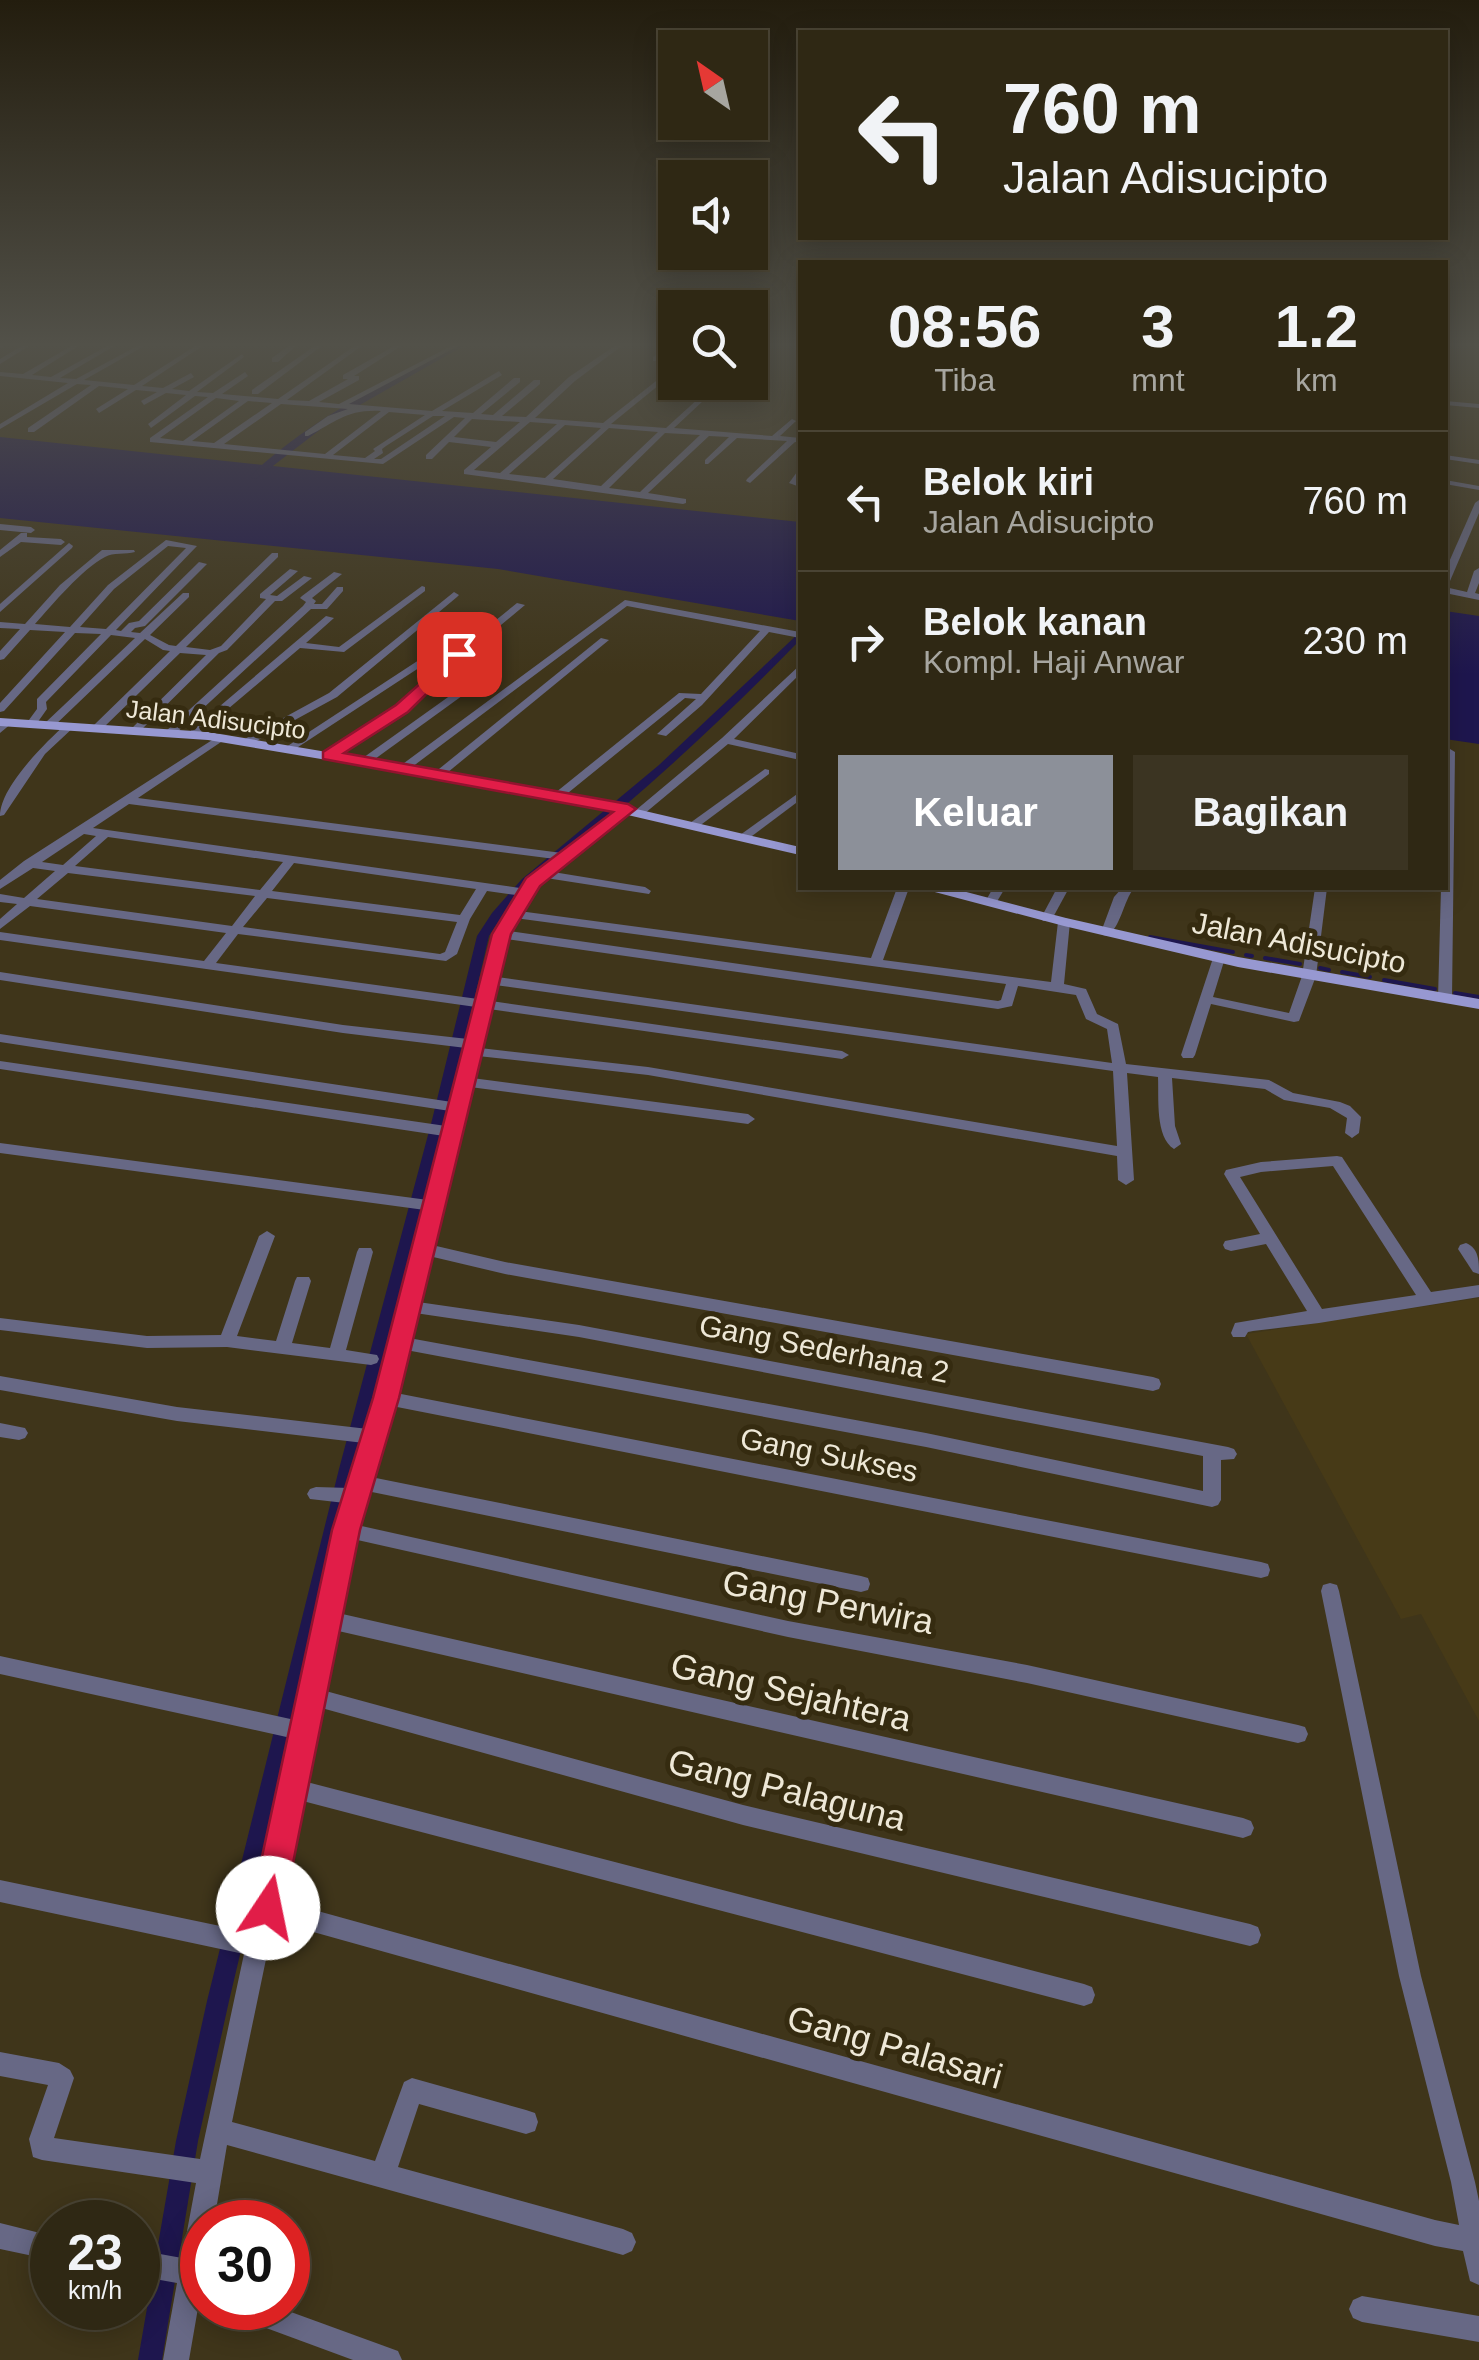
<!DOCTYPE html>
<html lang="id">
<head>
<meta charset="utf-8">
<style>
	:root { --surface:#2f2814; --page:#3b3422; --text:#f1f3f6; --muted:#a7a6a0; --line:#4a4434; --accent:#8c9099 }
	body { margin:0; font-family:Arial,sans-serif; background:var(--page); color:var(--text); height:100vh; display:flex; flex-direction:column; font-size:38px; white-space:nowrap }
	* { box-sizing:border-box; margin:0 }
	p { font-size:32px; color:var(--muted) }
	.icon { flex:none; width:55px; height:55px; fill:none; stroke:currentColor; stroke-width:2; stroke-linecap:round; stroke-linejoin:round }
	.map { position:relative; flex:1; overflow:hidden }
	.details { position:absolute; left:798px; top:260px; width:650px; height:630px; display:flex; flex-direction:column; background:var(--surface); border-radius:0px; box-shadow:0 5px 25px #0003,0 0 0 2px var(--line) }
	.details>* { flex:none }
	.guide { position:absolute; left:798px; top:30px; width:650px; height:210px; border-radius:0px; box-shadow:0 5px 25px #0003,0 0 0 2px var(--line); background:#2f2814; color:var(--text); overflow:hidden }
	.needle { width:65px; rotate:326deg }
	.fabs { position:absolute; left:658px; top:30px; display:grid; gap:20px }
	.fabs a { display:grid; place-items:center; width:110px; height:110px; border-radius:0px; background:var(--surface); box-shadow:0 5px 25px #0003,0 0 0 2px var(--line); font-size:50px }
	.speed { position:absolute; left:30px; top:2200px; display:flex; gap:20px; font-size:50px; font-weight:700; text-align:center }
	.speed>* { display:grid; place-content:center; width:130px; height:130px; border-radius:50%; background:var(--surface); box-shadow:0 5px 25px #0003,0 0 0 2px var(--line); line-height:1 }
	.speed small { font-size:25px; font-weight:400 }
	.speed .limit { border:15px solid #d22; background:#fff; color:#111 }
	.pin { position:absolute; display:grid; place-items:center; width:85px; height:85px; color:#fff; margin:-42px; border-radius:20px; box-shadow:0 5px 15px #0006 }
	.me { position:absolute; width:110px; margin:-55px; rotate:11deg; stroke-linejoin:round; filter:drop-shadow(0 0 8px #0008) }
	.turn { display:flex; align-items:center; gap:35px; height:210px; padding:0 40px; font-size:45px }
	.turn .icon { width:130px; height:130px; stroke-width:2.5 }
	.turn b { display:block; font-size:70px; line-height:85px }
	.eta { display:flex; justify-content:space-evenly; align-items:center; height:170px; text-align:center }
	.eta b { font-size:60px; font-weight:800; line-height:70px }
	.primary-button { display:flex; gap:20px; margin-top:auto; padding:20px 40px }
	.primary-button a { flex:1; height:115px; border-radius:0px; background:var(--accent); color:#fff; font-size:40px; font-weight:800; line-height:115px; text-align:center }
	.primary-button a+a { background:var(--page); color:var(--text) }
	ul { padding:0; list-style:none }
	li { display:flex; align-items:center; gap:30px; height:140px; padding:0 40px; border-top:2px solid var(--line) }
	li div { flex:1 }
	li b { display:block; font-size:38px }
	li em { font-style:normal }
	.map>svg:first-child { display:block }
	.built { fill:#473a17 }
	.water { fill:#1e164e }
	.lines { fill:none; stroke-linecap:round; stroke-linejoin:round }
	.stream { stroke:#1e164e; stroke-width:4 }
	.canal { fill:#1e164e; fill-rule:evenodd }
	.minor { fill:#676885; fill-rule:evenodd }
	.major { fill:#9798d1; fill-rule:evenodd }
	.route { fill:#e11d48; stroke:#92132f; stroke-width:2.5 }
	.labels { text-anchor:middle; stroke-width:10; stroke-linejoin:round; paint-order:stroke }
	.far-street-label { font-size:25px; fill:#eee8d7; stroke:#352b10 }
	.street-label { font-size:30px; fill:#eee8d7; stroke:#352b10 }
	.near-street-label { font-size:35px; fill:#eee8d7; stroke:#352b10 }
</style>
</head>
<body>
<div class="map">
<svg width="1479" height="2360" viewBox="0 0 1479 2360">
	<rect width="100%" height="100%" fill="#3f351a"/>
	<!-- built -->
	<path class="built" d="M1479 1298V1721L1421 1614 1401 1619 1246 1334Z"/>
	<!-- water -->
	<g class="water">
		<path d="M0 437 800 522V621L498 569 0 518Z"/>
		<path d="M1445 611 1479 616V744L1445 739Z"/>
	</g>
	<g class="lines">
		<!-- stream -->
		<g class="stream">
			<path d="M1150 937 1233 952"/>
			<path d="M1246 955 1252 956"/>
			<path d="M1265 958 1300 964"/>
			<path d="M1320 968 1329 970"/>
			<path d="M1342 972 1370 977"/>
			<path d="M1384 980 1435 989"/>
			<path d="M1455 993 1479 997"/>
		</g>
		<!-- canal -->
		<g class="canal">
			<path d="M458 345H465L330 422 256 479 249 477C308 420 386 382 458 345Z"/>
			<path d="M800 632V640C743 699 683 756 621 809 574 850 522 882 489 936L446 1120 355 1469 229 2001 198 2141 162 2360H138L176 2141 207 2001 339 1469 432 1120 477 936 492 913 522 879 659 765Z"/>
		</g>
		<!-- minor -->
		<g class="minor">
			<path d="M0 345H6L0 348Z"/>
			<path d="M23 345 29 346 0 364V359Z"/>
			<path d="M73 345H80L32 375 51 377 109 345H116L60 378 76 379 139 345H146L84 380 134 385 197 345H204L142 386 163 388 191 373 194 377 172 389 189 391 242 354 244 357 197 392 213 393 245 372 248 376 222 394 278 399 356 345H363L287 400 309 401 348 379H343V375L396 345H403L354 376H359V380L319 402 339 404 453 345H460L349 404 432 411 499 371 502 375 442 411 473 413 514 378H520V382L481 414 493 415 534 380H540V384L502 416 526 417 569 377 616 345H623L575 381 535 418 603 423 675 366V372L611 424 666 428 700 397 703 401 674 428 772 436 792 419 796 421 780 436 800 438V442H795L750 483 746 481 747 479 787 441 737 438 708 464H705V460L729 437 709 436 648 493 686 499V503L683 504 464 474V470L491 447 449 442 432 459H426V455L465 418 454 417 383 464 150 442V438L208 397 195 396 151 428 148 424 186 395 166 393 144 405 141 401 157 392 136 390 99 413 96 409 128 389 99 386 34 432H28V428L91 385 77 384 0 429V424L68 383 0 376V372L23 374ZM216 398 239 401 183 441 160 438ZM248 401 272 403 214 443 192 441ZM281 404 348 409 328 416 305 432V436H308C336 422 347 409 381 411L325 454 224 444ZM389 412 425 415 373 449 375 451 365 458 333 455ZM433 416H445L381 459H374L383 453 382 449 386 446ZM472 419 520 422 496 442 454 437ZM530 422 557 424 500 473 474 470ZM565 425 601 428 545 478 509 474ZM609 428 658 432 601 486 553 479ZM665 433 700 435 640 492 609 488Z"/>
			<path d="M290 345H297L278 362H272V358Z"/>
			<path d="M316 345H323L258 394H252V390Z"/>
			<path d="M671 345H675V348L659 361H653V357Z"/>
			<path d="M695 382H703L691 395H685V391Z"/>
			<path d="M1445 401 1479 404V408L1445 405Z"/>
			<path d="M1445 455 1479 460V464L1445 459Z"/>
			<path d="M797 472H800V487L789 483Z"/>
			<path d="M1445 480 1479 486V490L1445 484Z"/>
			<path d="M1479 500V513L1450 581 1445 584V571L1475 503Z"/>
			<path d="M0 524 31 527 35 530 31 533 0 530Z"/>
			<path d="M21 533H27V537L61 539 65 542 61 545 21 542 0 557V550Z"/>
			<path d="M166 540 197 546 116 630 121 631 129 623 139 621 199 562 207 564 145 626 135 628 131 632 140 633 183 593H189V597L150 635 169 645 176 646 272 553H278V557L186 647 210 650 221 646 266 599 260 598V594L290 569 298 571 270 595 277 596 304 576 312 578 282 601H275L227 650 219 653 139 732 130 730 206 655 180 653 102 729H94V725L170 651 163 650 145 639 53 727H45V723L135 638 111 635 46 702 47 709 35 726H27L26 724 37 709V699L101 634 75 633 4 711 0 712V703L65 632 30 630 4 659 0 660V651L20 629 0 628V622L25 624 60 585 102 550H134L135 552C126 555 113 552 105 557 82 569 52 605 35 624L70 627 108 585ZM168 546 186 548 106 629 80 627 114 589Z"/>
			<path d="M69 543 73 546 72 548 0 612V604Z"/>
			<path d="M1479 568V583L1475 593 1479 594V600L1445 593V587L1467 592 1474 571Z"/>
			<path d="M334 572 342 574 312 598 316 601 314 604H322L337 587H343V591L327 609H311L174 735H166V731L303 606 306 602 300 598 302 596Z"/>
			<path d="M422 586 425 587V591L344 652 300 648 196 736 187 734 326 616 334 618 306 643 339 647Z"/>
			<path d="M454 592 459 595 457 597 337 697 251 744H243V740L329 693Z"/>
			<path d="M625 600 800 632V638L769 632 702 705 666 736 657 734 696 699 685 698 563 797H555V793L679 693 701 694 760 631 627 606 408 770H400V766Z"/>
			<path d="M517 603 525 605 436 679 406 711 333 758H325V754L398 707 428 675Z"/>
			<path d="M601 638 609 640 442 777H434V773Z"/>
			<path d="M422 658 431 660 292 751 283 749Z"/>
			<path d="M800 665V674L734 739 800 754V760L728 744 644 814H636V810L722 738Z"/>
			<path d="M486 670 495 672 368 764H360V760Z"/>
			<path d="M7 720 12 723 0 733V724Z"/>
			<path d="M66 724 75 726 45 754 4 815 0 816C0 787 45 743 66 724Z"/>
			<path d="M220 735 225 738 224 740 138 798 562 853 627 806 631 807V811L553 872 645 887 651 891 649 894 546 878 528 894 519 911 871 958 897 888H909L883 960 1051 982 1058 922 1064 918 1068 919 1070 922 1064 984 1086 989 1097 1014 1118 1024 1126 1064 1269 1080 1293 1093 1340 1102 1350 1106 1361 1117 1359 1133 1352 1138 1345 1133 1347 1118 1330 1108 1284 1100 1265 1089 1172 1078 1175 1126 1181 1144 1174 1149C1155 1137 1159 1098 1158 1077L1127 1073 1134 1180 1126 1185 1118 1180 1117 1156 648 1075 478 1056 472 1078 748 1114 755 1119 748 1124 470 1087 432 1245 505 1262 1153 1377 1159 1379 1161 1384 1159 1389 1153 1391 505 1274 429 1256 418 1302 579 1325 1228 1447 1234 1449 1237 1454 1234 1459 1221 1460V1500L1218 1505 1212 1507 926 1447 406 1350 396 1393 1261 1562 1268 1564 1270 1570 1268 1576 1261 1578 392 1406 371 1477 861 1576 868 1578 870 1584 868 1590 861 1592 367 1491 357 1525 788 1621 1027 1665 1298 1725 1305 1727 1308 1734 1305 1741 1298 1743 1027 1683 788 1637 353 1539 338 1613 1243 1818 1251 1821 1254 1828 1251 1835 1243 1838 334 1630 322 1690 743 1805 1250 1924 1258 1927 1261 1935 1258 1943 1250 1946 743 1825 318 1707 303 1781 1084 1984 1092 1987 1095 1995 1092 2003 1084 2006 299 1800 278 1900 1435 2220 1459 2225 1451 2182 1399 1976 1321 1591 1323 1585 1330 1583 1337 1585 1339 1591 1421 1976 1475 2182 1479 2201V2285L1470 2281 1463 2251 1435 2246 274 1921 232 2122 375 2161 404 2082 412 2078 526 2110 535 2113 538 2122 535 2131 526 2134 419 2104 398 2167 623 2229 632 2233 636 2242 632 2251 623 2255 227 2145 214 2222H202V2285L189 2360H163L177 2283 138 2276V2250L182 2258 196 2183 42 2160 33 2157 29 2139 48 2085 0 2076V2052L59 2063 70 2070 74 2078 54 2138 200 2159 244 1954 0 1902V1880L249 1932 291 1738 0 1674V1656L295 1720 317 1622 315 1619 345 1503 310 1499 307 1494 310 1489 316 1487 350 1488 364 1443 177 1421 0 1390V1376L177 1407 368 1429 425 1210 0 1153V1143L428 1200 444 1136 0 1069V1061L446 1126 450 1111 0 1042V1034L452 1102 466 1048 343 1033 0 980V972L343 1025 468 1039 476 1007 0 940V932L204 961 226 933 30 906 0 929V919L17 904 0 902V894L24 898 55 871 33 868 0 889V880L24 861ZM129 804 555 859 520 888 93 828ZM84 834 96 836 63 865 42 862ZM108 837 283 862 260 890 75 866ZM294 863 476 889 460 915 272 891ZM68 873 255 896 232 926 37 899ZM487 891 516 895 495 934 478 999 216 963 238 934 446 961 457 954 470 919ZM267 898 457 922 445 952 440 954 243 927ZM515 918 1006 984 1001 1000 998 1001 509 931ZM506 939 998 1009 1012 1006 1018 986 1076 995 1086 1019 1107 1029 1112 1063 497 977ZM495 985 1113 1071 1117 1146 648 1067 480 1048 489 1009 842 1059 849 1055 842 1051 491 1001ZM415 1313 579 1337 1203 1456V1491L926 1433 409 1338Z"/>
			<path d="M1450 749 1455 752 1452 998 1445 1002 1438 998 1441 888H1445V751Z"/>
			<path d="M765 769 769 770V774L698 827H690V823Z"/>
			<path d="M800 792V800L748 839H740V835Z"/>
			<path d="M993 888H1005L995 905 991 906 985 902Z"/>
			<path d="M1057 888H1069L1051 921H1043L1041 918Z"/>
			<path d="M1122 888H1134C1123 902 1121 927 1107 936L1103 935 1101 932 1114 897Z"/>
			<path d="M1315 888H1327L1316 976 1299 1021 1294 1022 1211 1004 1195 1055 1193 1058H1183L1181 1055 1214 955 1219 954 1225 958 1213 997 1289 1013 1302 976Z"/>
			<path d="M1337 1156 1342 1157 1431 1292 1479 1285V1297L1319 1323 1253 1331 1248 1332 1245 1337H1233L1231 1333 1235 1323 1307 1311 1266 1244 1231 1251 1225 1249 1223 1245 1225 1241 1260 1234 1224 1174 1226 1170 1261 1162ZM1333 1166 1416 1295 1322 1309 1240 1177 1261 1172Z"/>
			<path d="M267 1231 275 1236 237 1336 276 1341 295 1281 297 1277H309L311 1281 292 1343 330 1348 357 1252 359 1248H371L373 1252 346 1350 377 1355 379 1359 377 1363 371 1365 227 1347 147 1348 0 1330V1318L147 1336 221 1335 259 1236Z"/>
			<path d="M1466 1243C1479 1248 1479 1262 1479 1274L1473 1272 1458 1249 1460 1245Z"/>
			<path d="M0 1423 25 1428 28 1433 25 1438 19 1440 0 1437Z"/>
			<path d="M0 2223 52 2236V2260L0 2249Z"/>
			<path d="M1362 2296 1479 2316V2342L1362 2322 1353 2318 1349 2309 1353 2300Z"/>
			<path d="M232 2308H280L398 2351 402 2360H353L236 2317Z"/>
		</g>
		<!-- major -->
		<g class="major">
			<path d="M0 718 208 732 559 791 800 847V855L559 799 208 740 0 726Z"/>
			<path d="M929 888H951L1066 918 1238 957 1479 999V1009L1238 967 1064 926 931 891Z"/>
		</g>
	</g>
	<!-- sky -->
	<linearGradient id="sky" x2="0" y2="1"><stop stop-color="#231d0e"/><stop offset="0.51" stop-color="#525149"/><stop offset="1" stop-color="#525149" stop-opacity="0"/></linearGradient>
	<rect width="1479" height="675" fill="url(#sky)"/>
	<!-- route -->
	<path class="route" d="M459 649 467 654 464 657 408 712 344 753 628 804 636 809 540 886 511 934 399 1398 360 1530 284 1908 280 1920 268 1925 256 1920 251 1908 332 1530 373 1398 492 934 526 878 613 812 323 759V752L396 705Z"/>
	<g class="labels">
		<!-- far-street labels -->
		<g class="far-street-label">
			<text transform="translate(216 719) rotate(7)" y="9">Jalan Adisucipto</text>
		</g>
		<!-- street labels -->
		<g class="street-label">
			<text transform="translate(1299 943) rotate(11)" y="10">Jalan Adisucipto</text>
			<text transform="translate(824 1349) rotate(11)" y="10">Gang Sederhana 2</text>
			<text transform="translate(829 1455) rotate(11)" y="10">Gang Sukses</text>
		</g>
		<!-- near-street labels -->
		<g class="near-street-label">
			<text transform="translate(828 1602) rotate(11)" y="12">Gang Perwira</text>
			<text transform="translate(791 1692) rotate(13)" y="12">Gang Sejahtera</text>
			<text transform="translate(787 1790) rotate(14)" y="12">Gang Palaguna</text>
			<text transform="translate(895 2047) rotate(16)" y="12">Gang Palasari</text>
		</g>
	</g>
</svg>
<div class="fabs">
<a><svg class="needle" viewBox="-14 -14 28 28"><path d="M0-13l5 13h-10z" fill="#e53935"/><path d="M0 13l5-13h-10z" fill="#a7a6a0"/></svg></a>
<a><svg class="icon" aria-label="sound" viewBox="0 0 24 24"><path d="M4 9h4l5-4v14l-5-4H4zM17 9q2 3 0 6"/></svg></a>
<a><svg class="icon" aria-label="search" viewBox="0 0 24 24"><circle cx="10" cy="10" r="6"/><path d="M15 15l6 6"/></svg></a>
</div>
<div class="speed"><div>23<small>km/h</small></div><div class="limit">30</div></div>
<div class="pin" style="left:459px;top:654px;background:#d93025"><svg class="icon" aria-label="arrive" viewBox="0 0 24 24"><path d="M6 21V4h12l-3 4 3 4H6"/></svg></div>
<svg class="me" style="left:268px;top:1908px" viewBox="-20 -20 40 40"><circle r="19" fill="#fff"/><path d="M0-13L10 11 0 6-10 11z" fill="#e11d48"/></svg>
<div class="guide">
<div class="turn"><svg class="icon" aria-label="left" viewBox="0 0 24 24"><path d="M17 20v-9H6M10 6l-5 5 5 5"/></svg><div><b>760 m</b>Jalan Adisucipto</div></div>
</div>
<section class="details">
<div class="eta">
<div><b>08:56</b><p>Tiba</p></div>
<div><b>3</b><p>mnt</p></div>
<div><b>1.2</b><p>km</p></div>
</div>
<ul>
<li><svg class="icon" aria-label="left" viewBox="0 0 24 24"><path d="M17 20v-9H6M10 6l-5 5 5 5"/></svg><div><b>Belok kiri</b><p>Jalan Adisucipto</p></div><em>760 m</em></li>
<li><svg class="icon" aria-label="right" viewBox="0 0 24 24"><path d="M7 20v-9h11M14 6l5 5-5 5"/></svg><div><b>Belok kanan</b><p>Kompl. Haji Anwar</p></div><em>230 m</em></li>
</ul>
<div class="primary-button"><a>Keluar</a><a>Bagikan</a></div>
</section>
</div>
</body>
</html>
